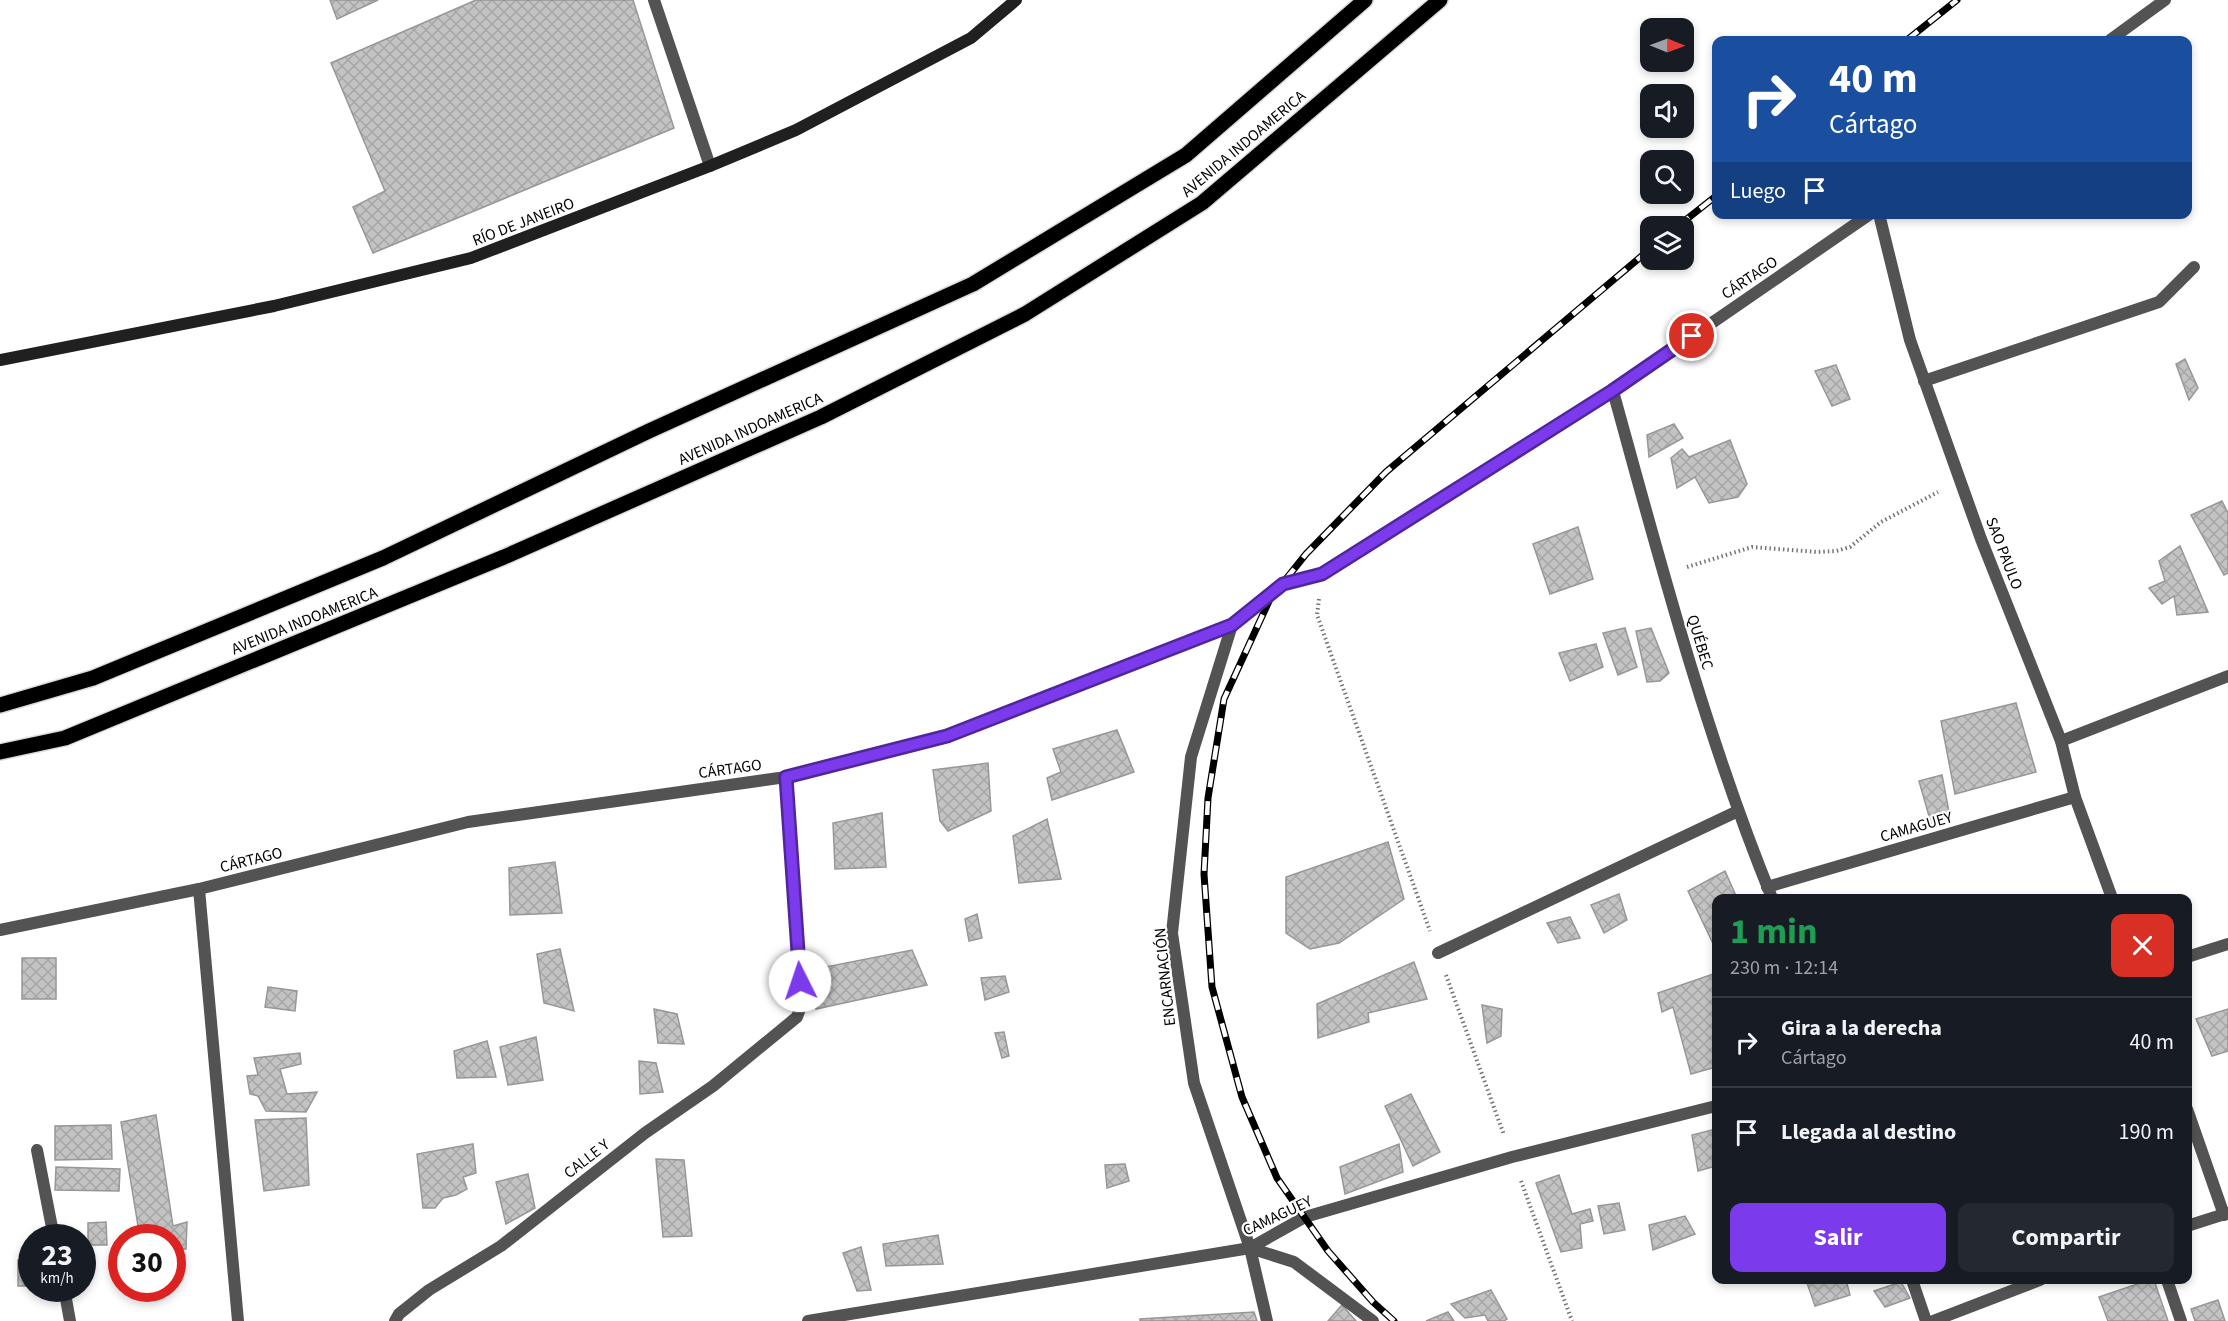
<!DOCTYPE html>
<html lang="es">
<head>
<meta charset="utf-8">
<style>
	:root { --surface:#171b24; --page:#242831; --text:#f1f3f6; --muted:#9ea1a6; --line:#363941; --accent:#7c3aed }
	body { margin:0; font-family:"Source Sans 3",sans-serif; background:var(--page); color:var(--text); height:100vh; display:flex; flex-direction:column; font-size:22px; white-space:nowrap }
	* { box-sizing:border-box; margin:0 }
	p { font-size:20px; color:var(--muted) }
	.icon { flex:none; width:33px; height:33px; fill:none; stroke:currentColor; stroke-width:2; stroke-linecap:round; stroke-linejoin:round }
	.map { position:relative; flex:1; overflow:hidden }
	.panel { position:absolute; left:1712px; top:894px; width:480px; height:390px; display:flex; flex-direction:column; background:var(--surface); border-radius:12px; box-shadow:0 3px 9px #0003 }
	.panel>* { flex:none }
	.guide { position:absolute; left:1712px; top:36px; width:480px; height:183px; border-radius:12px; box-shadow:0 3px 9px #0003; background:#1a4fa0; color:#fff; overflow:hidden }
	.needle { width:39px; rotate:91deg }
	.fabs { position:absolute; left:1640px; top:18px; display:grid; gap:12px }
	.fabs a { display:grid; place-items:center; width:54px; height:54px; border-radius:12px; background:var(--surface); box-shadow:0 3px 9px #0003; font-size:30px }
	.speed { position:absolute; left:18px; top:1224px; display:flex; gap:12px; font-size:30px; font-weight:700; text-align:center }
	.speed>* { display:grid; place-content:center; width:78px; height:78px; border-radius:50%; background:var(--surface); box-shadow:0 3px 9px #0003; line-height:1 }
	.speed small { font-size:15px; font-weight:400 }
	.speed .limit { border:9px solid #d22; background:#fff; color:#111 }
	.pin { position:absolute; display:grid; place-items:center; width:51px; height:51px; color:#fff; margin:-26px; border:3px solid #fff; border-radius:50%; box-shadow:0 2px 6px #0007 }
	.me { position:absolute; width:66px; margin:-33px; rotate:356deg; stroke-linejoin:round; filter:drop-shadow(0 0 4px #0008) }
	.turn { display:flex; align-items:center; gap:21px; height:126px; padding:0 18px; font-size:27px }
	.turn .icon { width:78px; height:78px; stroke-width:2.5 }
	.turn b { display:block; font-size:42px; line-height:51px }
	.then { display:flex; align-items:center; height:57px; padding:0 18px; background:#0003; gap:12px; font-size:22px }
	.round { display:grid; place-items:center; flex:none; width:63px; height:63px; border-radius:12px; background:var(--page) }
	.overview { display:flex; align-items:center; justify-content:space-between; height:102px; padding:0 18px }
	h1 { font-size:36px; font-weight:700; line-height:45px; color:#1e9e55 }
	.primary-button { display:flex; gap:12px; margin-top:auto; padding:12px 18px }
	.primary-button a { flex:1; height:69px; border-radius:12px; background:var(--accent); color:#fff; font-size:24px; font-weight:700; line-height:69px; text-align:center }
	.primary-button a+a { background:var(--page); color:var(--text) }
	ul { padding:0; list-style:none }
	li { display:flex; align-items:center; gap:18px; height:90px; padding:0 18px; border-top:2px solid var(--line) }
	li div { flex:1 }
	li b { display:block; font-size:22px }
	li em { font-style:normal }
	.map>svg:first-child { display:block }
	.building { fill:url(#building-cross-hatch); stroke:#979797; stroke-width:1.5 }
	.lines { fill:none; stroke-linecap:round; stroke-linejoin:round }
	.primary-casing { stroke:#dbdbdb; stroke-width:18 }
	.path { stroke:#757575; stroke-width:4; stroke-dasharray:1.5 3; stroke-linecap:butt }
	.lane { stroke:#535353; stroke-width:12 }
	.street { stroke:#535353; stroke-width:12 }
	.secondary { stroke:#202020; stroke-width:12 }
	.primary { stroke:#000; stroke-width:15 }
	.rail-casing { stroke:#000; stroke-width:7 }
	.rail { stroke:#fff; stroke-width:4.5; stroke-dasharray:14; stroke-linecap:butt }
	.route-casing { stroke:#51269a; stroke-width:15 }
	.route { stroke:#7c3aed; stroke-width:10 }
	.labels { text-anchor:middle; stroke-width:4.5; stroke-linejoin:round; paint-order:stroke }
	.street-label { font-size:16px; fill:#000; stroke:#fff }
</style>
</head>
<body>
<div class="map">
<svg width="2228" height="1321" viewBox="0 0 2228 1321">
	<defs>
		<pattern id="building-cross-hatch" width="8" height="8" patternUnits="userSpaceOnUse" patternTransform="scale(1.5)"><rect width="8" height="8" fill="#c3c3c3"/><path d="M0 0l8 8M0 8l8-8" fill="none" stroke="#a6a6a6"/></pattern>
	</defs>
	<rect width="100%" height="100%" fill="#fff"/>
	<!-- building -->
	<g class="building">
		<path d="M330 0H378L337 19Z"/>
		<path d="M476 0H633L674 128 373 253 353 207 385 191 331 63Z"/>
		<path d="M2185 359 2198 388 2189 400 2176 364Z"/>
		<path d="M1836 365 1850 399 1832 406 1815 371Z"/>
		<path d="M1674 424 1683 438 1649 457 1647 435Z"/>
		<path d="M1730 440 1747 484 1738 497 1709 503 1695 477 1677 488 1671 458 1682 449 1689 457Z"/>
		<path d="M2222 501 2228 513V573L2224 575 2191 515Z"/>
		<path d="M1578 527 1593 579 1550 594 1533 544Z"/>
		<path d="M2180 546 2208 612 2177 615 2174 596 2162 604 2149 588 2165 581 2159 561Z"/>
		<path d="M1625 628 1637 667 1618 675 1603 633Z"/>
		<path d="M1651 628 1669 673 1660 681 1647 682 1636 631Z"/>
		<path d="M1596 644 1603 667 1570 681 1559 653Z"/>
		<path d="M2016 703 2036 772 1955 794 1941 721Z"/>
		<path d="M1117 730 1134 772 1052 800 1047 778 1061 772 1053 749Z"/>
		<path d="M988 763 991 811 948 831 940 821 933 770Z"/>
		<path d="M1942 775 1950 817 1931 823 1919 781Z"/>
		<path d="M882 813 886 867 835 869 833 823Z"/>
		<path d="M1047 819 1061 879 1019 883 1013 836Z"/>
		<path d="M1388 842 1404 899 1339 943 1310 949 1286 933V877Z"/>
		<path d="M555 862 562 913 510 915 509 868Z"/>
		<path d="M1725 871 1737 898H1716V950L1688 891Z"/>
		<path d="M1619 894 1627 920 1604 933 1591 905Z"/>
		<path d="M977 914 982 938 969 941 965 919Z"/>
		<path d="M1570 917 1580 938 1558 943 1547 923Z"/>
		<path d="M560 949 574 1011 544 1003 537 954Z"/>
		<path d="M912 950 927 985 816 1009 810 970Z"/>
		<rect x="22" y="958" width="34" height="41"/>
		<path d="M1414 962 1427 999 1368 1013 1369 1022 1318 1038 1317 1004Z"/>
		<path d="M1716 973V1067L1691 1074 1673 1007 1662 1012 1658 993Z"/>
		<path d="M1005 976 1009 992 985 1000 981 978Z"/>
		<path d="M268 987 297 991 295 1011 265 1007Z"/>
		<path d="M1482 1005 1502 1009 1501 1036 1487 1043Z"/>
		<path d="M654 1009 677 1014 684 1044 658 1043Z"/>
		<path d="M2228 1009V1051L2212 1056 2196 1019Z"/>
		<path d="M1004 1032 1009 1056 1002 1058 995 1033Z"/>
		<path d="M536 1037 543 1080 508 1085 500 1047Z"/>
		<path d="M487 1041 496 1077 457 1078 454 1051Z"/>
		<path d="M300 1053 301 1064 280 1069 287 1094 317 1092 306 1112 266 1111 258 1096 250 1094 247 1076 258 1075 254 1058Z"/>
		<path d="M639 1061 656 1063 663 1092 640 1094Z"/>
		<path d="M1411 1094 1440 1152 1413 1166 1385 1106Z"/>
		<path d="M156 1115 173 1226 187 1222 186 1249H172V1238H140L121 1122Z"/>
		<path d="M306 1118 309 1185 264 1191 255 1120Z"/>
		<path d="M111 1125 112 1159 55 1160V1126Z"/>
		<path d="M1716 1129V1166L1698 1171 1692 1135Z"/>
		<path d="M473 1144 476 1173 463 1177 467 1189 456 1195 443 1198 435 1208H423L417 1154Z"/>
		<path d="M1399 1144 1403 1172 1345 1194 1340 1167Z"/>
		<path d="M656 1159 684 1160 692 1236 663 1237Z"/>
		<path d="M1125 1164 1129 1181 1107 1188 1105 1165Z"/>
		<path d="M56 1167 120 1169 119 1191 55 1190Z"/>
		<path d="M528 1174 535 1208 506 1224 496 1182Z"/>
		<path d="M1559 1175 1572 1214 1590 1209 1593 1221 1580 1224 1582 1248 1561 1252 1536 1183Z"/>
		<path d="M1619 1203 1625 1230 1604 1234 1598 1206Z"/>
		<path d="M1685 1216 1695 1234 1653 1250 1649 1225Z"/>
		<path d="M106 1222 107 1245H88V1223Z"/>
		<path d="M938 1235 943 1264 886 1266 883 1244Z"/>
		<path d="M861 1247 871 1290 857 1291 843 1253Z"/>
		<rect x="18" y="1260" width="14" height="26"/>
		<path d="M1806 1280H1846L1850 1295 1815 1306Z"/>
		<path d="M2149 1280H2154L2168 1321H2108L2099 1297Z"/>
		<path d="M1901 1282 1910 1298 1885 1307 1874 1291Z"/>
		<path d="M1491 1290 1507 1319 1504 1321H1488L1485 1315 1465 1318 1451 1304Z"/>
		<path d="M2218 1300 2225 1321H2195L2191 1309Z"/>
		<path d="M1342 1305 1356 1321H1328Z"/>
		<path d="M1254 1312 1257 1321H1140V1319Z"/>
		<path d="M1448 1312 1454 1321H1426Z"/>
	</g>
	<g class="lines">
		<defs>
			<g id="primary">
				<path d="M0 705 93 678 383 558 649 431 973 284 1186 155 1365 0"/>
				<path d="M0 752 65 738 504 557 821 417 1025 314 1202 203 1440 0"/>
			</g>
		</defs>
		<!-- primary casing -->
		<use href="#primary" class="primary-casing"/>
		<!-- path -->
		<g class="path">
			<path d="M1687 567 1752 547 1817 552 1836 551 1850 547 1881 522 1938 492"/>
			<path d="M1319 599 1317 615 1430 931"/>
			<path d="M1446 975 1504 1135"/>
			<path d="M1521 1181 1572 1321"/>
		</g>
		<!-- lane -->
		<path class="lane" d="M654 0 710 166"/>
		<!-- street -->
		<g class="street">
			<path d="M2110 40 2165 0"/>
			<path d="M1879 214 1910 340 1981 539 2061 741 2075 797 2112 898"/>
			<path d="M1924 381 2159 302 2194 267"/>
			<path d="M1613 391C1660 561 1705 734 1772 898"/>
			<path d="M1232 625 1191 757 1172 933 1194 1083 1250 1248 1267 1321"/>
			<path d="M2061 741 2228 676"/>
			<path d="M1767 887 2075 797"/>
			<path d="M199 889 238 1321"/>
			<path d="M0 930 199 889 468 822 786 777 947 736 1232 625 1283 584 1322 574 1613 391 1870 214"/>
			<path d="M1438 953 1738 811"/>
			<path d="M2187 957 2228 944"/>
			<path d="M2187 1109 2224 1215"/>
			<path d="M37 1150 54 1238"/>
			<path d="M2187 1226 2228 1213"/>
			<path d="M1250 1248 1294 1262 1373 1321"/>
			<path d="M1912 1280 1926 1321"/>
			<path d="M2167 1280 2181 1321"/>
			<path d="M64 1288 70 1321"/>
			<path d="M395 1321 399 1314 429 1290 501 1246 645 1133 713 1086 797 1017 802 1003 786 777"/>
			<path d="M808 1321 1250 1248 1305 1217 1512 1157 1716 1106"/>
			<path d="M1933 1321 2040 1280"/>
		</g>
		<!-- secondary -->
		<path class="secondary" d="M0 360 274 306 471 258 710 166 796 130 971 38 1016 0"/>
		<!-- primary -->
		<use href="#primary" class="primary"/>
		<defs>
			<g id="rail">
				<path d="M1907 40 1957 0"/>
				<path d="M1678 226 1716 196"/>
				<path d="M1394 1321 1373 1302 1328 1251 1277 1178 1242 1097 1212 987 1204 874 1208 798 1224 699 1270 599 1306 554 1386 472 1650 249"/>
			</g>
		</defs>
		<!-- rail casing -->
		<use href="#rail" class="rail-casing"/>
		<!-- rail -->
		<use href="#rail" class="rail"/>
	</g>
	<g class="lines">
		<defs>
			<path id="route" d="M800 981 786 777 947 736 1232 625 1283 584 1322 574 1612 391 1692 336"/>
		</defs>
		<!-- route casing -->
		<use href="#route" class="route-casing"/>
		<!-- route -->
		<use href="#route" class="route"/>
	</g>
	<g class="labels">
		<!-- street labels -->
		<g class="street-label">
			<text transform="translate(1243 143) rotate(-40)" y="6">AVENIDA INDOAMERICA</text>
			<text transform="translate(523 221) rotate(-21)" y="6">RÍO DE JANEIRO</text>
			<text transform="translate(1749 277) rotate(-34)" y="6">CÁRTAGO</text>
			<text transform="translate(750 428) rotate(-24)" y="6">AVENIDA INDOAMERICA</text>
			<text transform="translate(2005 553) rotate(69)" y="6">SAO PAULO</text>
			<text transform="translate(304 620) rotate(-22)" y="6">AVENIDA INDOAMERICA</text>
			<text transform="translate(1701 642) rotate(73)" y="6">QUÉBEC</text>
			<text transform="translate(730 768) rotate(-8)" y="6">CÁRTAGO</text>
			<text transform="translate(1916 826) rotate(-16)" y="6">CAMAGUEY</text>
			<text transform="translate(251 859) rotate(-14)" y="6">CÁRTAGO</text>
			<text transform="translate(1164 977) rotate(-96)" y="6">ENCARNACIÓN</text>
			<text transform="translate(586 1158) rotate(-38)" y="6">CALLE Y</text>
			<text transform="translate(1277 1215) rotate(-25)" y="6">CAMAGUEY</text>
		</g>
	</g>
</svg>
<div class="fabs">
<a><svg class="needle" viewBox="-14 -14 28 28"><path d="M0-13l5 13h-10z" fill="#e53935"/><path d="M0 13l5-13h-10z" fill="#9ea1a6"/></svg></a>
<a><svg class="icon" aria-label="sound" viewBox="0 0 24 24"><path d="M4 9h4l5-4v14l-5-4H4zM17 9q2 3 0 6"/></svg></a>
<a><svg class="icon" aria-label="search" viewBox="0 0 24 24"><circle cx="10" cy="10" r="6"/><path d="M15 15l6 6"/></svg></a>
<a><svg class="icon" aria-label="layers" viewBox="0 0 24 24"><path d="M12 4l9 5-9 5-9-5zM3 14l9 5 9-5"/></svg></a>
</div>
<div class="speed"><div>23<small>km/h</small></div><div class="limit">30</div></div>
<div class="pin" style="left:1692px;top:336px;background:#d93025"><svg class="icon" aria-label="arrive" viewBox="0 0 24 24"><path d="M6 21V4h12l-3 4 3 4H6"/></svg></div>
<svg class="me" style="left:800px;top:981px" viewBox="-20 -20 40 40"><circle r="19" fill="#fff"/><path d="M0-13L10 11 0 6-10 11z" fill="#7c3aed"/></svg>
<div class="guide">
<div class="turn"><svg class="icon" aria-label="right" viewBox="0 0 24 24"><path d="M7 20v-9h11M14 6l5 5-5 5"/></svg><div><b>40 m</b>Cártago</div></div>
<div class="then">Luego<svg class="icon" aria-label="arrive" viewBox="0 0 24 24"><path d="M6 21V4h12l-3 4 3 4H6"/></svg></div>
</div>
<section class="panel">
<div class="overview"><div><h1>1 min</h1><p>230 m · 12:14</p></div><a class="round" style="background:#d93025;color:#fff"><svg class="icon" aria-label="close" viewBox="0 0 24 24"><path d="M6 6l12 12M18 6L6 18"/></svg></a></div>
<ul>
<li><svg class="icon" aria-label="right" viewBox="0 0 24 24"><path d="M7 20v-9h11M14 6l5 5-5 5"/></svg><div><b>Gira a la derecha</b><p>Cártago</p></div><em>40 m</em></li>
<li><svg class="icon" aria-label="arrive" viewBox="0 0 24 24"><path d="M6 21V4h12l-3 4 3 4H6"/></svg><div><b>Llegada al destino</b></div><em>190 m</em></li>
</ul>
<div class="primary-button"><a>Salir</a><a>Compartir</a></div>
</section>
</div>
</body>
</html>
